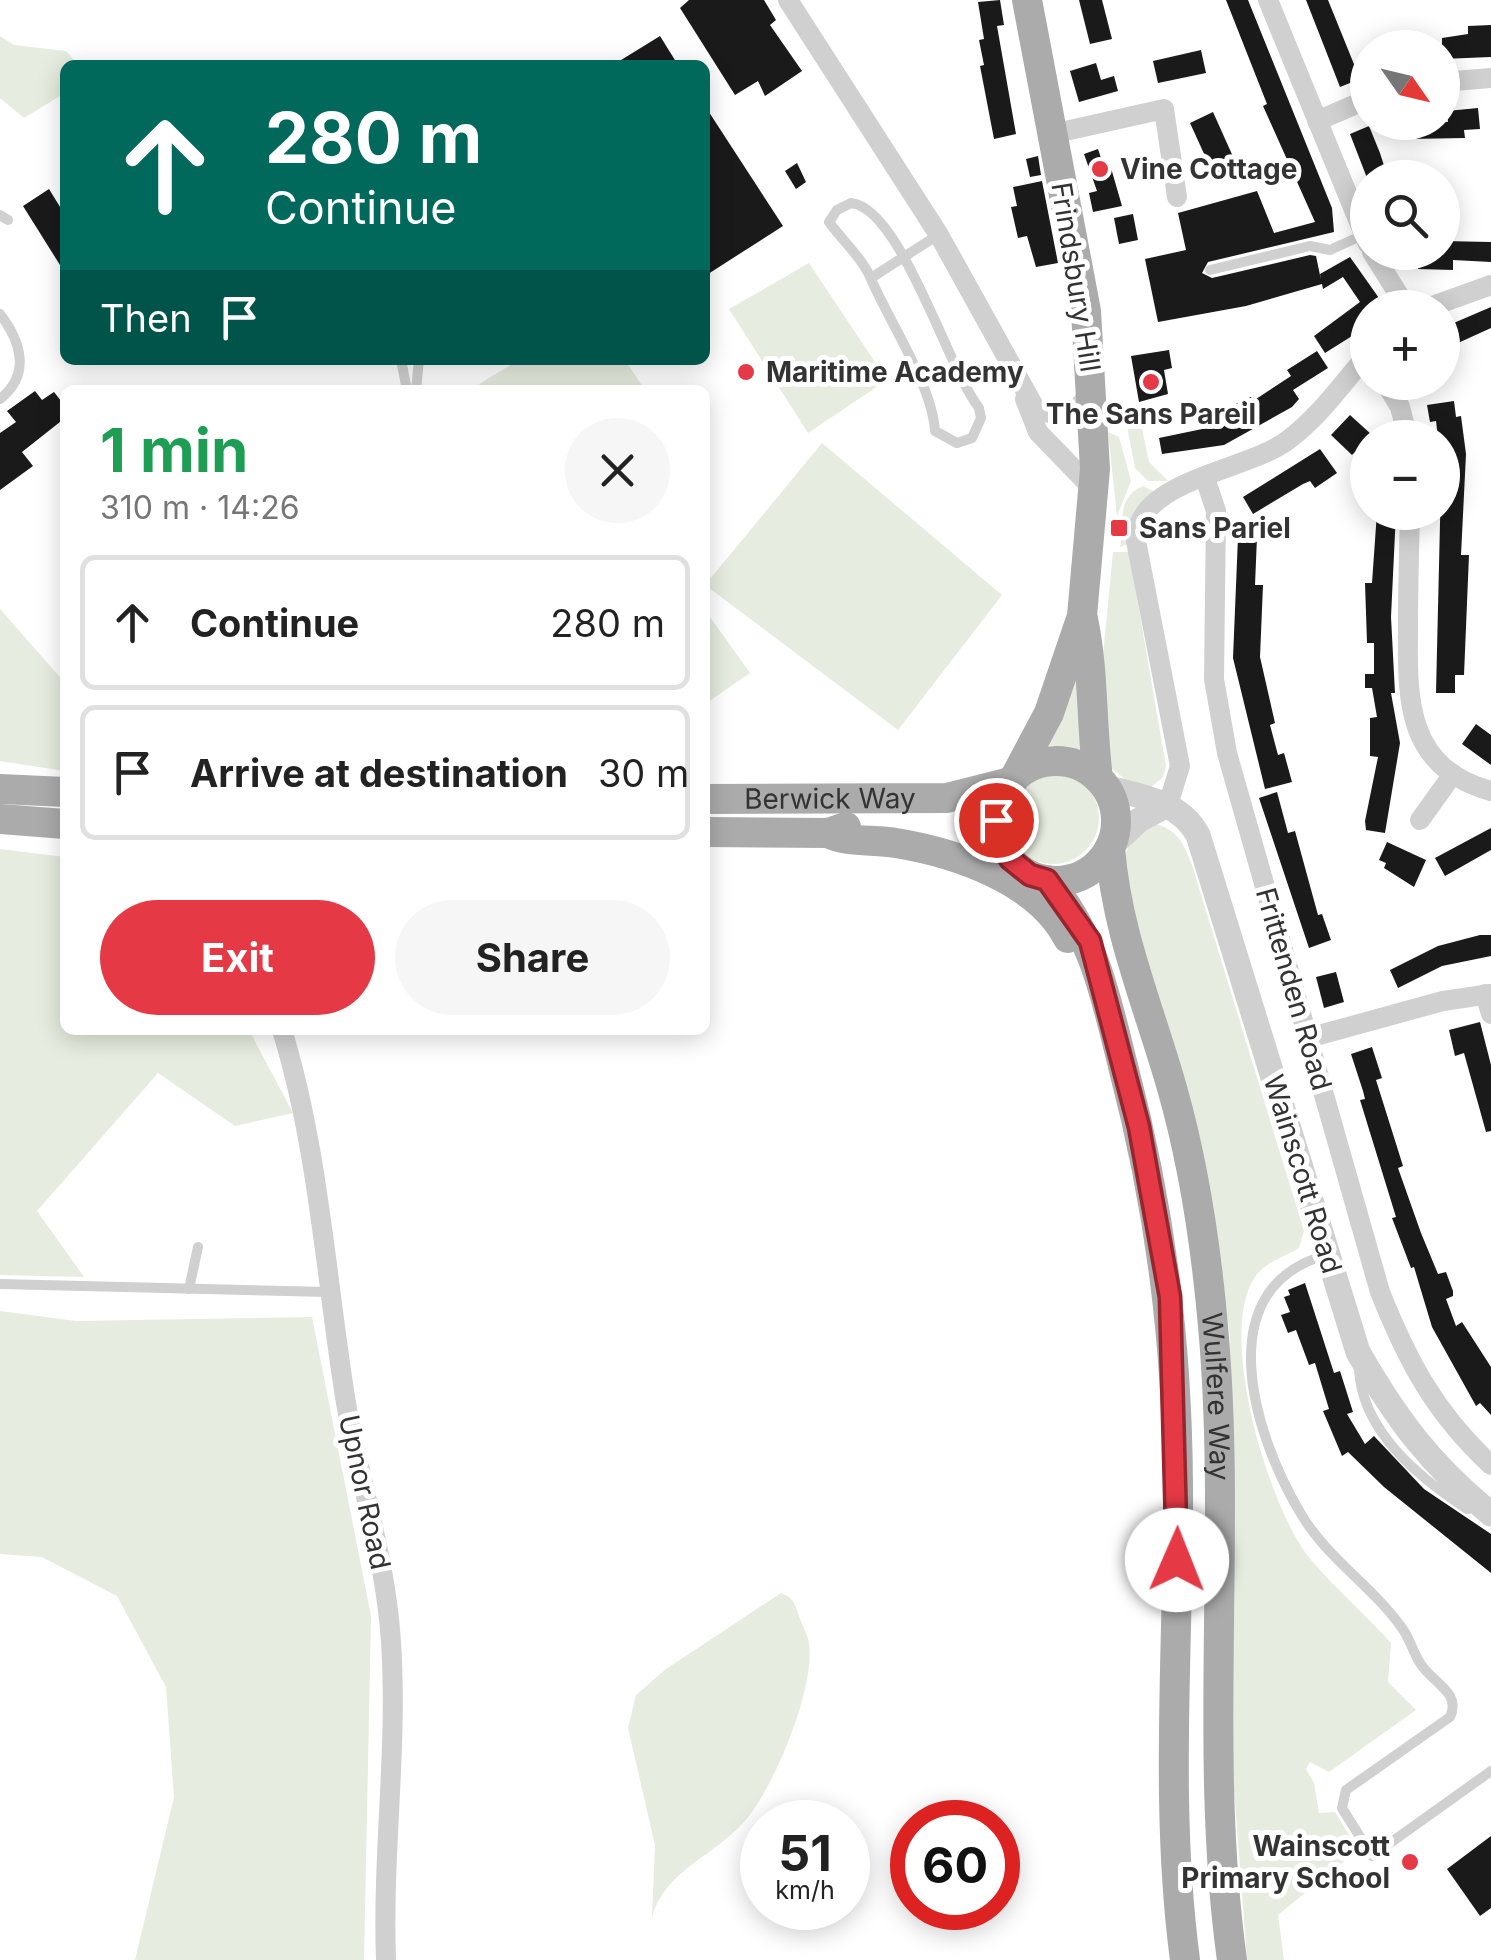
<!DOCTYPE html>
<html lang="en">
<head>
<meta charset="utf-8">
<style>
	:root { --surface:#fff; --page:#f6f6f6; --text:#222; --muted:#767676; --line:#e0e0e0; --accent:#e63946 }
	body { margin:0; font-family:Inter,sans-serif; background:var(--page); color:var(--text); height:100vh; display:flex; flex-direction:column; font-size:38px; white-space:nowrap }
	* { box-sizing:border-box; margin:0 }
	p { font-size:32px; color:var(--muted) }
	.icon { flex:none; width:55px; height:55px; fill:none; stroke:currentColor; stroke-width:2; stroke-linecap:round; stroke-linejoin:round }
	.map { position:relative; flex:1; overflow:hidden }
	.sheet { position:absolute; left:60px; top:385px; width:650px; height:650px; display:flex; flex-direction:column; background:var(--surface); border-radius:15px; box-shadow:0 5px 25px #0003 }
	.sheet>* { flex:none }
	.hud { position:absolute; left:60px; top:60px; width:650px; height:305px; border-radius:15px; box-shadow:0 5px 25px #0003; background:#00695c; color:#fff; overflow:hidden }
	.needle { width:65px; rotate:124deg }
	.fabs { position:absolute; left:1350px; top:30px; display:grid; gap:20px }
	.fabs a { display:grid; place-items:center; width:110px; height:110px; border-radius:50%; background:var(--surface); box-shadow:0 5px 25px #0003; font-size:50px }
	.speed { position:absolute; left:740px; top:1800px; display:flex; gap:20px; font-size:50px; font-weight:700; text-align:center }
	.speed>* { display:grid; place-content:center; width:130px; height:130px; border-radius:50%; background:var(--surface); box-shadow:0 5px 25px #0003; line-height:1 }
	.speed small { font-size:25px; font-weight:400 }
	.speed .limit { border:15px solid #d22; background:#fff; color:#111 }
	.pin { position:absolute; display:grid; place-items:center; width:85px; height:85px; color:#fff; margin:-42px; border:5px solid #fff; border-radius:50%; box-shadow:0 2px 10px #0007 }
	.me { position:absolute; width:110px; margin:-55px; rotate:1deg; stroke-linejoin:round; filter:drop-shadow(0 0 8px #0008) }
	.turn { display:flex; align-items:center; gap:35px; height:210px; padding:0 40px; font-size:45px }
	.turn .icon { width:130px; height:130px; stroke-width:2.5 }
	.turn b { display:block; font-size:70px; line-height:85px }
	.then { display:flex; align-items:center; height:95px; padding:0 40px; background:#0003; gap:20px; font-size:38px }
	.round { display:grid; place-items:center; flex:none; width:105px; height:105px; border-radius:52px; background:var(--page) }
	.headline { display:flex; align-items:center; justify-content:space-between; height:170px; padding:0 40px }
	h1 { font-size:60px; font-weight:700; line-height:75px; color:#1e9e55 }
	.button { display:flex; gap:20px; margin-top:auto; padding:20px 40px }
	.button a { flex:1; height:115px; border-radius:60px; background:var(--accent); color:#fff; font-size:40px; font-weight:700; line-height:115px; text-align:center }
	.button a+a { background:var(--page); color:var(--text) }
	ul { padding:0; list-style:none }
	li { display:flex; align-items:center; gap:30px; height:135px; margin:0 20px 15px; padding:0 20px; border:5px solid var(--line); border-radius:15px }
	li div { flex:1 }
	li b { display:block; font-size:38px }
	li em { font-style:normal }
	.map>svg:first-child { display:block }
	.green { fill:#e6ecdf }
	.building { fill:#1a1a1a }
	.lines { fill:none; stroke-linecap:round; stroke-linejoin:round }
	.service { stroke:#d0d0d0; stroke-width:10 }
	.minor { stroke:#d0d0d0; stroke-width:20 }
	.tertiary { stroke:#d0d0d0; stroke-width:25 }
	.primary { stroke:#ababab; stroke-width:30 }
	.route-casing { stroke:#96252e; stroke-width:25 }
	.route { stroke:#e63946; stroke-width:18 }
	.poi-dot { fill:#e63946; stroke:#fff; stroke-width:4 }
	.labels { text-anchor:middle; stroke-width:10; stroke-linejoin:round; paint-order:stroke }
	.poi-label { font-size:28px; font-weight:bold; fill:#333; stroke:#fff; text-anchor:start }
	.street-label { font-size:28px; fill:#333; stroke:#fff }
</style>
</head>
<body>
<div class="map">
<svg width="1491" height="1960" viewBox="0 0 1491 1960">
	<rect width="100%" height="100%" fill="#fff"/>
	<!-- green -->
	<g class="green">
		<path d="M0 36 14 45 66 51 78 65H65V93L24 118 0 98Z"/>
		<path d="M809 263 887 380 808 433 729 309Z"/>
		<path d="M519 360H625L645 390H483L479 384Z"/>
		<path d="M1139 414 1149 462 1168 481H1148L1135 468 1125 416Z"/>
		<path d="M1108 432 1119 437 1131 481 1117 516Z"/>
		<path d="M822 443 1002 595 898 730 705 585Z"/>
		<path d="M1143 486 1155 492 1133 515 1128 544 1120 547C1125 528 1114 498 1143 486Z"/>
		<path d="M1113 552H1129L1166 766 1163 777 1151 787 1132 785 1109 766 1101 676Z"/>
		<path d="M0 609 65 683V771L0 761Z"/>
		<path d="M705 610 750 673 705 704Z"/>
		<path d="M1078 661 1084 750 1047 745Z"/>
		<circle cx="1053" cy="818" r="46"/>
		<path d="M1156 824C1179 831 1183 843 1192 865L1304 1231 1299 1248C1283 1258 1266 1261 1255 1277 1216 1333 1269 1510 1311 1560 1336 1589 1365 1614 1391 1643L1388 1682 1416 1710 1329 1772 1310 1762 1306 1769 1314 1783 1319 1813 1335 1812 1358 1850 1278 1915 1284 1960H1247L1231 1748 1230 1336 1222 1280 1126 885V853L1132 836Z"/>
		<path d="M0 849 65 857V1030H249L293 1113 235 1126 158 1073 37 1211 84 1277 0 1275Z"/>
		<path d="M0 1311 76 1321 312 1317 371 1616 364 1960H135L174 1797 166 1687 117 1596 42 1557 0 1554Z"/>
		<path d="M781 1593C793 1597 795 1604 799 1616 802 1625 808 1635 809 1644 815 1688 776 1781 749 1816 719 1855 665 1868 652 1918L655 1845 628 1728 636 1695 666 1669Z"/>
	</g>
	<!-- building -->
	<g class="building">
		<path d="M689 0H764L776 20 770 25 802 71 765 96 758 81 735 95 680 8Z"/>
		<path d="M1000 0 1004 25 997 26 1016 134 994 139 980 66 984 65 979 40 984 39 978 2Z"/>
		<path d="M1079 0H1102L1112 39 1090 44Z"/>
		<path d="M1226 0H1248L1332 208 1334 232 1208 262 1202 273 1212 278 1310 255 1316 256 1321 280 1320 274 1350 257 1386 308H1368V326L1325 353 1314 336 1360 302 1343 277 1323 289 1322 284 1246 306 1158 322 1145 259 1186 250 1178 213 1257 191 1274 233 1315 222 1263 106 1267 104Z"/>
		<path d="M1306 0H1328L1360 79 1340 87Z"/>
		<path d="M1491 25V57L1442 59V38L1468 34V26Z"/>
		<path d="M660 36 678 65H613Z"/>
		<path d="M1201 50 1206 73 1158 83 1153 61Z"/>
		<path d="M1096 63 1101 80 1114 76 1118 91 1079 102 1070 71Z"/>
		<path d="M705 106 783 226 705 276Z"/>
		<path d="M1478 108 1480 129 1464 130 1465 138 1408 139 1405 122H1448L1447 111Z"/>
		<path d="M1213 112 1239 170 1216 180 1190 123Z"/>
		<path d="M1369 126 1380 153 1388 178H1367L1350 134Z"/>
		<path d="M1098 149 1103 164 1109 161 1122 206 1093 212 1089 193 1097 191 1084 154Z"/>
		<path d="M1038 156 1041 175 1030 177 1026 159Z"/>
		<path d="M797 163 806 182 796 189 785 171Z"/>
		<path d="M1042 181 1058 263 1036 267 1027 236 1018 238 1011 207 1017 206 1013 187Z"/>
		<path d="M49 189 65 215V273L23 206Z"/>
		<path d="M1133 214 1138 240 1119 244 1114 218Z"/>
		<path d="M1442 241 1491 242V262L1453 260V270L1418 269 1419 252H1442Z"/>
		<path d="M1491 307V328L1447 348 1442 328Z"/>
		<path d="M1169 350 1172 368 1164 370 1168 394 1139 402 1131 356Z"/>
		<path d="M1317 351 1328 368 1293 390 1299 399 1292 407 1224 445 1162 454 1159 438 1207 428 1205 418 1239 412 1235 404 1251 397 1253 401 1291 376 1287 370Z"/>
		<path d="M35 391 42 400 54 392 65 406V418L22 452 33 466 0 490V433L16 422 7 411Z"/>
		<path d="M1454 401 1456 417 1461 416 1466 454 1461 555H1469L1464 675H1455V693H1436L1442 438H1438L1436 421 1430 422 1427 405Z"/>
		<path d="M1350 415 1372 435 1352 455 1331 435Z"/>
		<path d="M1320 449 1337 473 1315 488 1310 481 1303 484 1253 514 1243 497Z"/>
		<path d="M1377 512H1396L1391 617 1395 693H1391L1400 743 1385 833 1366 830 1365 821 1378 757 1370 756V718L1377 717 1372 688H1365V674H1374V643H1367L1365 583H1372Z"/>
		<path d="M1238 537H1257L1255 585H1263L1260 657 1275 723 1270 725 1278 755 1284 753 1292 782 1265 789 1233 658Z"/>
		<path d="M1476 724 1491 735V765L1462 744Z"/>
		<path d="M1277 792 1288 833 1295 831 1318 915 1322 914 1331 940 1309 948 1259 798Z"/>
		<path d="M1491 828V850L1445 876 1435 858Z"/>
		<path d="M1387 842 1426 860 1414 887 1384 868 1386 863 1379 860Z"/>
		<path d="M1480 935H1491V956L1442 966 1398 988 1390 970 1438 946Z"/>
		<path d="M1336 972 1344 1002 1324 1008 1316 977Z"/>
		<path d="M1480 1022 1491 1065V1131L1486 1132 1464 1053 1455 1056 1449 1030Z"/>
		<path d="M1372 1047 1382 1078 1376 1080 1403 1166 1398 1168 1421 1233 1438 1274 1446 1272 1453 1291V1296L1446 1299 1456 1326 1462 1322 1491 1367V1415L1480 1403 1476 1406 1432 1327 1414 1267 1411 1268 1392 1218 1396 1217 1360 1100 1365 1099 1363 1091 1351 1054Z"/>
		<path d="M1305 1283 1334 1373 1340 1371 1353 1412 1347 1414 1365 1444 1374 1436 1424 1489 1491 1534V1573L1384 1487 1348 1452 1342 1456 1323 1411 1329 1409 1315 1363 1309 1365 1296 1330 1288 1333 1281 1315 1290 1312 1284 1297 1290 1295 1288 1290Z"/>
		<path d="M1491 1836V1908L1480 1916 1447 1869Z"/>
	</g>
	<g class="lines">
		<!-- service -->
		<g class="service">
			<path d="M851 203C901 208 947 367 979 408L981 418 972 438 957 443 935 431C932 385 890 323 871 279 863 259 842 240 829 222L837 210Z"/>
			<path d="M0 215 8 220"/>
			<path d="M1210 270 1310 246 1330 250 1363 235"/>
			<path d="M871 278 938 235"/>
			<path d="M0 314C20 340 32 374 0 399"/>
			<path d="M401 360 407 390"/>
			<path d="M416 390 419 360"/>
			<path d="M1326 1255C1207 1288 1254 1436 1301 1514 1327 1558 1373 1587 1402 1628 1410 1639 1413 1652 1420 1663 1431 1682 1462 1692 1450 1717L1346 1790 1342 1808 1372 1856 1491 1771"/>
			<path d="M0 1284 328 1292"/>
			<path d="M189 1289 198 1247"/>
			<path d="M1359 1369C1362 1431 1418 1477 1467 1509L1476 1508"/>
		</g>
		<!-- minor -->
		<g class="minor">
			<path d="M788 0 939 235 1035 408C1062 421 1079 413 1092 388"/>
			<path d="M1268 0 1368 244"/>
			<path d="M1442 82 1491 78"/>
			<path d="M1317 121 1368 99"/>
			<path d="M1052 134 1164 109 1177 197"/>
			<path d="M1372 252 1407 308"/>
			<path d="M1427 308 1491 285"/>
			<path d="M1385 382 1400 407 1408 438"/>
			<path d="M1025 399 1038 432 1095 491"/>
			<path d="M1205 478 1216 511 1214 679 1227 753 1380 1292C1408 1362 1435 1413 1491 1465"/>
			<path d="M1410 512C1409 551 1408 590 1408 629 1407 702 1407 768 1491 791"/>
			<path d="M1167 808 1180 766 1136 541C1136 479 1246 472 1288 440 1320 416 1342 384 1368 354"/>
			<path d="M1420 820 1453 774"/>
			<path d="M1485 994 1491 1014"/>
			<path d="M282 1030C319 1150 326 1280 346 1403 360 1483 386 1560 391 1642 398 1748 382 1854 386 1960"/>
			<path d="M1308 1038 1443 1001 1491 994"/>
		</g>
		<!-- tertiary -->
		<g class="tertiary">
			<path d="M1105 787C1139 796 1180 801 1198 835L1358 1352C1397 1420 1430 1464 1491 1514"/>
			<path d="M1110 847 1139 820 1164 807"/>
		</g>
		<!-- primary -->
		<g class="primary">
			<path d="M1083 619C1094 671 1091 725 1098 778"/>
			<circle cx="1056" cy="821" r="60"/>
			<path d="M1014 779 1049 713 1082 616 1095 469 1086 311 1027 0"/>
			<path d="M0 789 65 792"/>
			<path id="s1" d="M705 799 947 798 1010 782"/>
			<path d="M0 819 65 824"/>
			<path d="M705 832 828 833 846 827"/>
			<path d="M828 833C846 843 875 839 896 843 956 853 1038 880 1068 938"/>
			<path id="s2" d="M1110 847C1116 931 1149 1007 1172 1088 1194 1165 1206 1246 1213 1326 1232 1537 1203 1750 1232 1960"/>
			<path d="M1047 880C1094 935 1106 998 1123 1066 1160 1207 1177 1339 1178 1484 1179 1643 1164 1802 1185 1960"/>
		</g>
	</g>
	<g class="lines">
		<defs>
			<path id="route" d="M996 820 1000 841 1010 859 1030 875 1047 880 1090 941 1139 1127 1170 1297 1177 1560"/>
		</defs>
		<!-- route casing -->
		<use href="#route" class="route-casing"/>
		<!-- route -->
		<use href="#route" class="route"/>
	</g>
	<!-- markers -->
	<g class="poi-dot">
		<circle cx="1100" cy="169" r="10"/>
		<circle cx="746" cy="372" r="10"/>
		<circle cx="1151" cy="382" r="10"/>
		<rect x="1109" y="518" width="20" height="20" rx="5"/>
		<circle cx="1410" cy="1862" r="10"/>
	</g>
	<g class="labels">
		<!-- poi labels -->
		<g class="poi-label">
			<text x="1120" y="179">Vine Cottage</text>
			<text x="766" y="382">Maritime Academy</text>
			<text x="1151" y="424" text-anchor="middle">The Sans Pareil</text>
			<text x="1139" y="538">Sans Pariel</text>
			<text x="1390" y="1856" text-anchor="end">Wainscott<tspan x="1390" dy="32">Primary School</tspan></text>
		</g>
		<!-- street labels -->
		<g class="street-label">
			<text transform="translate(1076 277) rotate(81)" y="10">Frindsbury Hill</text>
			<text dy="10" stroke="none"><textPath href="#s1" startOffset="125">Berwick Way</textPath></text>
			<text transform="translate(1294 989) rotate(74)" y="10">Frittenden Road</text>
			<text transform="translate(1303 1174) rotate(73)" y="10">Wainscott Road</text>
			<text dy="10" stroke="none"><textPath href="#s2" startOffset="562">Wulfere Way</textPath></text>
			<text transform="translate(365 1492) rotate(78)" y="10">Upnor Road</text>
		</g>
	</g>
</svg>
<div class="fabs">
<a><svg class="needle" viewBox="-14 -14 28 28"><path d="M0-13l5 13h-10z" fill="#e53935"/><path d="M0 13l5-13h-10z" fill="#767676"/></svg></a>
<a><svg class="icon" aria-label="search" viewBox="0 0 24 24"><circle cx="10" cy="10" r="6"/><path d="M15 15l6 6"/></svg></a>
<a>+</a>
<a>−</a>
</div>
<div class="speed"><div>51<small>km/h</small></div><div class="limit">60</div></div>
<div class="pin" style="left:996px;top:820px;background:#d93025"><svg class="icon" aria-label="arrive" viewBox="0 0 24 24"><path d="M6 21V4h12l-3 4 3 4H6"/></svg></div>
<svg class="me" style="left:1177px;top:1560px" viewBox="-20 -20 40 40"><circle r="19" fill="#fff"/><path d="M0-13L10 11 0 6-10 11z" fill="#e63946"/></svg>
<div class="hud">
<div class="turn"><svg class="icon" aria-label="ahead" viewBox="0 0 24 24"><path d="M12 20V5M6 11l6-6 6 6"/></svg><div><b>280 m</b>Continue</div></div>
<div class="then">Then<svg class="icon" aria-label="arrive" viewBox="0 0 24 24"><path d="M6 21V4h12l-3 4 3 4H6"/></svg></div>
</div>
<section class="sheet">
<div class="headline"><div><h1>1 min</h1><p>310 m · 14:26</p></div><a class="round"><svg class="icon" aria-label="close" viewBox="0 0 24 24"><path d="M6 6l12 12M18 6L6 18"/></svg></a></div>
<ul>
<li><svg class="icon" aria-label="ahead" viewBox="0 0 24 24"><path d="M12 20V5M6 11l6-6 6 6"/></svg><div><b>Continue</b></div><em>280 m</em></li>
<li><svg class="icon" aria-label="arrive" viewBox="0 0 24 24"><path d="M6 21V4h12l-3 4 3 4H6"/></svg><div><b>Arrive at destination</b></div><em>30 m</em></li>
</ul>
<div class="button"><a>Exit</a><a>Share</a></div>
</section>
</div>
</body>
</html>
